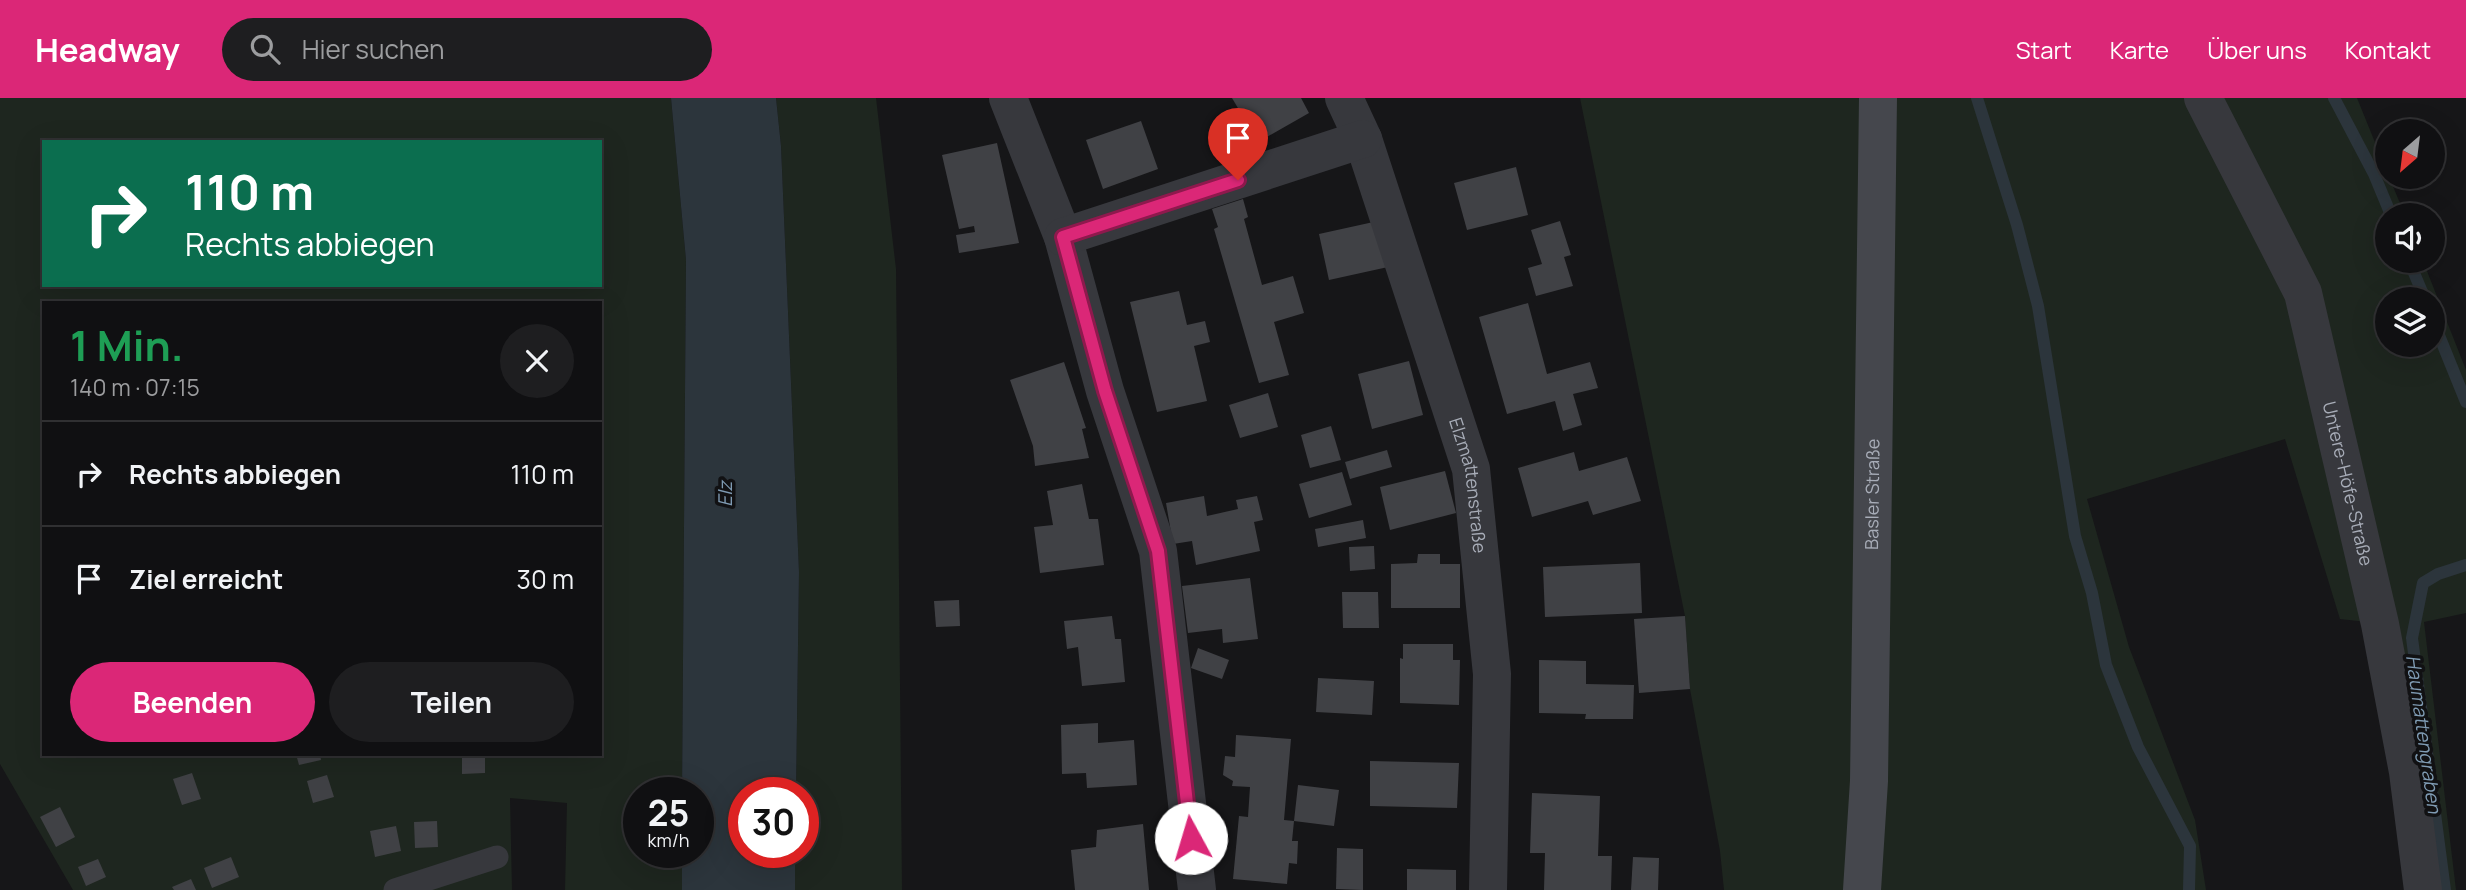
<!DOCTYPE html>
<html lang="de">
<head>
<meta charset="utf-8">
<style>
	:root { --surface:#101012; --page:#1e1e20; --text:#f1f3f6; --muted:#9c9d9f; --line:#303032; --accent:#db2777 }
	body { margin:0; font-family:Manrope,sans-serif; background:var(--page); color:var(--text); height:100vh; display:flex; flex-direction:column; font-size:26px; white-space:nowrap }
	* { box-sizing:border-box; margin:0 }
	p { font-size:23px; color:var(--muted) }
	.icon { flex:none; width:38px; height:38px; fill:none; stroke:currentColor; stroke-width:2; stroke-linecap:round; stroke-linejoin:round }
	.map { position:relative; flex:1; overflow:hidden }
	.side { position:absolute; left:42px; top:203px; width:560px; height:455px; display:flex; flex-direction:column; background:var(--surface); border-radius:0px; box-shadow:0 7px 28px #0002,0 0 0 2px var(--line) }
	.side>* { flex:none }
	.guide { position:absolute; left:42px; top:42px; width:560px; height:147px; border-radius:0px; box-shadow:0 7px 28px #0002,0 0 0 2px var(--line); background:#0b6e4f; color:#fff; overflow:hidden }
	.needle { width:46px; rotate:208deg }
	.tools { position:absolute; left:2375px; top:21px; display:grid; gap:14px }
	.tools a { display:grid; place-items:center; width:70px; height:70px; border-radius:50%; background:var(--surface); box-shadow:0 7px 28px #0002,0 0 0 2px var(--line); font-size:35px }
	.speed { position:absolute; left:623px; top:679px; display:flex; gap:14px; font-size:35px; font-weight:700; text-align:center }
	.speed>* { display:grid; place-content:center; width:91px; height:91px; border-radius:50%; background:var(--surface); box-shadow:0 7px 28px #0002,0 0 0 2px var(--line); line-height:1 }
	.speed small { font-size:18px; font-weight:400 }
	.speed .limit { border:10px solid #d22; background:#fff; color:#111 }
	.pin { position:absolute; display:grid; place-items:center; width:60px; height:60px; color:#fff; margin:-72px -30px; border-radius:50% 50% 50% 0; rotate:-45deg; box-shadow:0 0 7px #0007 }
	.pin .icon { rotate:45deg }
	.me { position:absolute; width:77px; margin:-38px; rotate:354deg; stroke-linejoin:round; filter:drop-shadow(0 0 5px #0008) }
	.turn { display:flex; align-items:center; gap:24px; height:147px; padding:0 28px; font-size:32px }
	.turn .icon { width:91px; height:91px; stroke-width:2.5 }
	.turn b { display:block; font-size:49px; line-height:60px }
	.round { display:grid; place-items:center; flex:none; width:74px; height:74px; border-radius:37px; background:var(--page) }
	.overview { display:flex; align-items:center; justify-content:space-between; height:119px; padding:0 28px }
	h1 { font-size:42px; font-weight:700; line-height:52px; color:#1e9e55 }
	.button { display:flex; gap:14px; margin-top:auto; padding:14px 28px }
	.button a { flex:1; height:80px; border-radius:42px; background:var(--accent); color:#fff; font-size:28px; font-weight:700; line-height:80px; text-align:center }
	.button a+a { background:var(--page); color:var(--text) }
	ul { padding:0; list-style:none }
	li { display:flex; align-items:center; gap:21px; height:105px; padding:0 28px; border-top:2px solid var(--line) }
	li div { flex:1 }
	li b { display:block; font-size:26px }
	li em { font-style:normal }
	header { display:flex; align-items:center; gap:42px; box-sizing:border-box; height:98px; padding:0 35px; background:var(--accent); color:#fff }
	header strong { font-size:33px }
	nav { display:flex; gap:38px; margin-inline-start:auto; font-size:24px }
	.search { width:490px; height:63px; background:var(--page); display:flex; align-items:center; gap:18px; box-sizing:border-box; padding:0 24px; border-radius:38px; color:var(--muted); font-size:26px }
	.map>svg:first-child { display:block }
	.green { fill:#1e261f; fill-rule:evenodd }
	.water { fill:#2c353c }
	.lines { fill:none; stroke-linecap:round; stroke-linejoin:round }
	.stream { stroke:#2c353c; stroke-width:12 }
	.building { fill:#404145 }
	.lane { stroke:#37383d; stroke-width:23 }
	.street { stroke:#37383d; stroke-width:38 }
	.secondary { stroke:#45474d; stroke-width:38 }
	.route-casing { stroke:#8e194d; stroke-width:18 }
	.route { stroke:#db2777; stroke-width:12 }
	.labels { text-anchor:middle; stroke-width:7; stroke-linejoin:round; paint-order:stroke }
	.street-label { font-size:18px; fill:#a8adb8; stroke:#111113 }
	.water-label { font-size:19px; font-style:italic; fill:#7f9bb3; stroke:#111113 }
</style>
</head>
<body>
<header>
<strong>Headway</strong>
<div class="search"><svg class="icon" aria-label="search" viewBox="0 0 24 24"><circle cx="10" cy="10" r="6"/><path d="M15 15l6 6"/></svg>Hier suchen</div>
<nav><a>Start</a><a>Karte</a><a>Über uns</a><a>Kontakt</a></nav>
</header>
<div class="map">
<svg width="2466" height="792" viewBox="0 0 2466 792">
	<rect width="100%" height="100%" fill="#161618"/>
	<!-- green -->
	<g class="green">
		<path d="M0 0H671L686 162 682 695H639V754H682V792H565L567 705 510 700 512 792H73L0 666ZM44 44H600V187H44ZM44 205H600V656H44Z"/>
		<path d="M776 0H876L896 171 902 792H795V754H803V695H796L799 474 781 48Z"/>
		<path d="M1580 0H2357L2387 74V79H2389L2405 117H2387V163H2423L2466 272V515L2424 524 2456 792H2426L2376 525 2340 521 2285 341 2087 401 2129 549 2195 722 2206 792H1724L1720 753 1690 591 1685 518ZM2387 201H2432V247H2387Z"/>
	</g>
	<!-- water -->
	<path class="water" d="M671 0H776L781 48 799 474 796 695H744V754H795V792H682V754H698V695H682L686 162Z"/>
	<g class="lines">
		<!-- stream -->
		<g class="stream">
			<path d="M1977 0 2017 127 2038 208 2075 438 2092 495 2106 567 2138 649 2190 748 2189 792"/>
			<path d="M2334 0 2374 76 2391 117"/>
			<path d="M2409 163 2425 201"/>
			<path d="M2432 220 2466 304"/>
			<path d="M2445 792 2412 540 2423 485 2438 476 2466 467"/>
		</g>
	</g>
	<!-- building -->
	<g class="building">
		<path d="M1232 0H1301L1309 15 1258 44Z"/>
		<path d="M1141 23 1158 71 1103 91 1086 42Z"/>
		<path d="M997 45 1019 145 959 155 956 137 975 134 974 128 959 131 942 57Z"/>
		<path d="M1516 69 1528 117 1467 132 1454 85Z"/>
		<path d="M1243 101 1248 119 1244 121 1262 187 1293 178 1304 215 1274 224 1289 277 1259 285 1214 131 1218 129 1212 111Z"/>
		<path d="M1378 123 1388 169 1329 182 1319 136Z"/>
		<path d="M1560 123 1571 157 1564 159 1573 188 1536 198 1528 170 1542 166 1531 132Z"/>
		<path d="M1179 193 1187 227 1205 223 1210 244 1194 248 1207 303 1157 314 1130 204Z"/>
		<path d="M1528 205 1547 276 1590 264 1598 290 1573 296 1582 327 1563 333 1555 303 1507 316 1479 219Z"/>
		<path d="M1409 263 1423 317 1372 331 1358 276Z"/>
		<path d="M1064 264 1086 330 1082 331 1089 360 1035 368 1033 348 1010 282Z"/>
		<path d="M1268 295 1278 329 1240 340 1229 307Z"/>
		<path d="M1331 328 1341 362 1310 370 1301 337Z"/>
		<path d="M1387 352 1392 369 1350 381 1345 364Z"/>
		<path d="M1574 354 1579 373 1627 359 1641 403 1593 417 1588 403 1532 419 1518 370Z"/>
		<path d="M1445 373 1456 415 1390 432 1380 389Z"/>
		<path d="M1342 374 1352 407 1309 420 1299 386Z"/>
		<path d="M1082 386 1089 421H1098L1104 467 1040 475 1034 429 1053 427 1047 393Z"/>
		<path d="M1204 398 1207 418 1238 411 1236 402 1257 398 1263 422 1254 424 1260 453 1196 467 1192 443 1173 446 1166 405Z"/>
		<path d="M1363 422 1366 440 1318 449 1315 431Z"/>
		<path d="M1374 448 1375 471 1350 473 1349 449Z"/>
		<path d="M1418 456H1440V466H1460V510H1391V466L1417 465Z"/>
		<path d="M1640 465 1642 515 1545 519 1543 469Z"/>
		<path d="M1250 480 1258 541 1223 545 1222 531 1188 535 1182 488Z"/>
		<path d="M1342 494H1378L1379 530H1343Z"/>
		<path d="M959 502 960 528 936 529 934 503Z"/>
		<path d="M1112 518 1115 541H1121L1125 584 1082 588 1078 549 1067 551 1064 523Z"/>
		<path d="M1685 518 1690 591 1639 595 1634 521Z"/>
		<path d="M1403 546H1453V562H1460L1459 607 1400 605V560L1403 561Z"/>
		<path d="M1198 550 1229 562 1222 581 1191 570Z"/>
		<path d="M1539 562 1586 563V586L1634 587 1633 621H1585L1586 616 1539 615Z"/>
		<path d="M1318 580 1374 583 1372 617 1316 614Z"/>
		<path d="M1098 625V645L1134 642 1137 687 1087 690 1086 675 1062 676 1061 627Z"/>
		<path d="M1236 637 1291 641 1284 722 1294 723 1298 687 1339 692 1334 728 1294 723 1292 743H1298L1297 766 1289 765 1287 786 1233 781 1239 718 1248 719 1250 689 1232 688 1233 683 1223 677 1225 658 1235 659Z"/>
		<path d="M296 656H320L321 662 299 667Z"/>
		<path d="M462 656H485V675L462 676Z"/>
		<path d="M1370 663 1459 665 1457 710 1370 708Z"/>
		<path d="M192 675 201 701 182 707 173 681Z"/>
		<path d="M327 677 334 699 313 705 307 683Z"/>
		<path d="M1532 695 1600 698 1598 758H1612L1611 792H1544L1545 755H1530Z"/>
		<path d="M60 709 75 739 56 749 40 719Z"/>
		<path d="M437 723 438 749 415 750 414 724Z"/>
		<path d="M1143 726 1149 792H1075L1071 752 1096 749 1097 732Z"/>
		<path d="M396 728 401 753 375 759 370 733Z"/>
		<path d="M1337 750 1363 751V792L1336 791Z"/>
		<path d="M231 759 239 779 212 790 204 770Z"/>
		<path d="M1633 759 1659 760 1658 792H1631Z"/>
		<path d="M98 761 106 779 86 788 78 769Z"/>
		<path d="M1407 771 1456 772V792H1407Z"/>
		<path d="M191 781 196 792H174L172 789Z"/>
	</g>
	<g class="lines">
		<!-- lane -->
		<path class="lane" d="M395 792 497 759"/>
		<!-- street -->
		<g class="street">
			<path d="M1008 0 1063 139 1105 293 1158 453 1197 792"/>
			<path id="s1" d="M1344 0 1363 41 1471 371 1492 576 1488 792"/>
			<path id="s2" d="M2203 0 2303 195 2380 526 2408 674 2423 792"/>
			<path d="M1063 139 1363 41"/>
		</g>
		<!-- secondary -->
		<path class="secondary" id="s3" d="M1862 792 1869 683 1878 0"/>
	</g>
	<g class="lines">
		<defs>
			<path id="route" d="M1191 740 1158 453 1105 293 1063 139 1238 82"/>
		</defs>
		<!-- route casing -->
		<use href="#route" class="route-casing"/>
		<!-- route -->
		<use href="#route" class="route"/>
	</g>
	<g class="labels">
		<!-- street labels -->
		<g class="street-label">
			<text dy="6" stroke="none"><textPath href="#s2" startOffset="415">Untere-Höfe-Straße</textPath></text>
			<text dy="6" stroke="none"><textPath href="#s1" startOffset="408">Elzmattenstraße</textPath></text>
			<text dy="6" stroke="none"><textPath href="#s3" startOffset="396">Basler Straße</textPath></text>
		</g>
		<!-- water labels -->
		<g class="water-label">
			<text transform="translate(725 396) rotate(-90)" y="7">Elz</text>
			<text transform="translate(2424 636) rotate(82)" y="7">Haumattengraben</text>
		</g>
	</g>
</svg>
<div class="tools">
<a><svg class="needle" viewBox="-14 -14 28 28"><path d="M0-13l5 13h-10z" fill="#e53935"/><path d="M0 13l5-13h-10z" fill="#9c9d9f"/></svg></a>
<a><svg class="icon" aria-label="sound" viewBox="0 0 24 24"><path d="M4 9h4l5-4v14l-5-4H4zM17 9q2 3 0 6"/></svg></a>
<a><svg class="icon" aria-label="layers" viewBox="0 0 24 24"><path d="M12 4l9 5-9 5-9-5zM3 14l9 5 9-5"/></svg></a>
</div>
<div class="speed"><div>25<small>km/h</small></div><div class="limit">30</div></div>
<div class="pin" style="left:1238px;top:82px;background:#d93025"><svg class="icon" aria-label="arrive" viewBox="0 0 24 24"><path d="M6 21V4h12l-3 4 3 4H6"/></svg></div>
<svg class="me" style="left:1191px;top:740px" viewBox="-20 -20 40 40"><circle r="19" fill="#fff"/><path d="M0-13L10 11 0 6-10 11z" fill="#db2777"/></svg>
<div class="guide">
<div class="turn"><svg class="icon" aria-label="right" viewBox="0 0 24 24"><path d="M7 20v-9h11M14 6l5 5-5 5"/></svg><div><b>110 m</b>Rechts abbiegen</div></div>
</div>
<section class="side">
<div class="overview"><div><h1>1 Min.</h1><p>140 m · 07:15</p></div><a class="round"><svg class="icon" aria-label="close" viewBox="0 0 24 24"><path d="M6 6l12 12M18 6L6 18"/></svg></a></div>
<ul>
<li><svg class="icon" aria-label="right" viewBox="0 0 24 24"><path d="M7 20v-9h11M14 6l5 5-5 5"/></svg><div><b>Rechts abbiegen</b></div><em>110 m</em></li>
<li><svg class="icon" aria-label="arrive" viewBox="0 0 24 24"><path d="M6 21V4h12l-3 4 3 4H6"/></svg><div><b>Ziel erreicht</b></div><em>30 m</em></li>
</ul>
<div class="button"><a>Beenden</a><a>Teilen</a></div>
</section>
</div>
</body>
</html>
